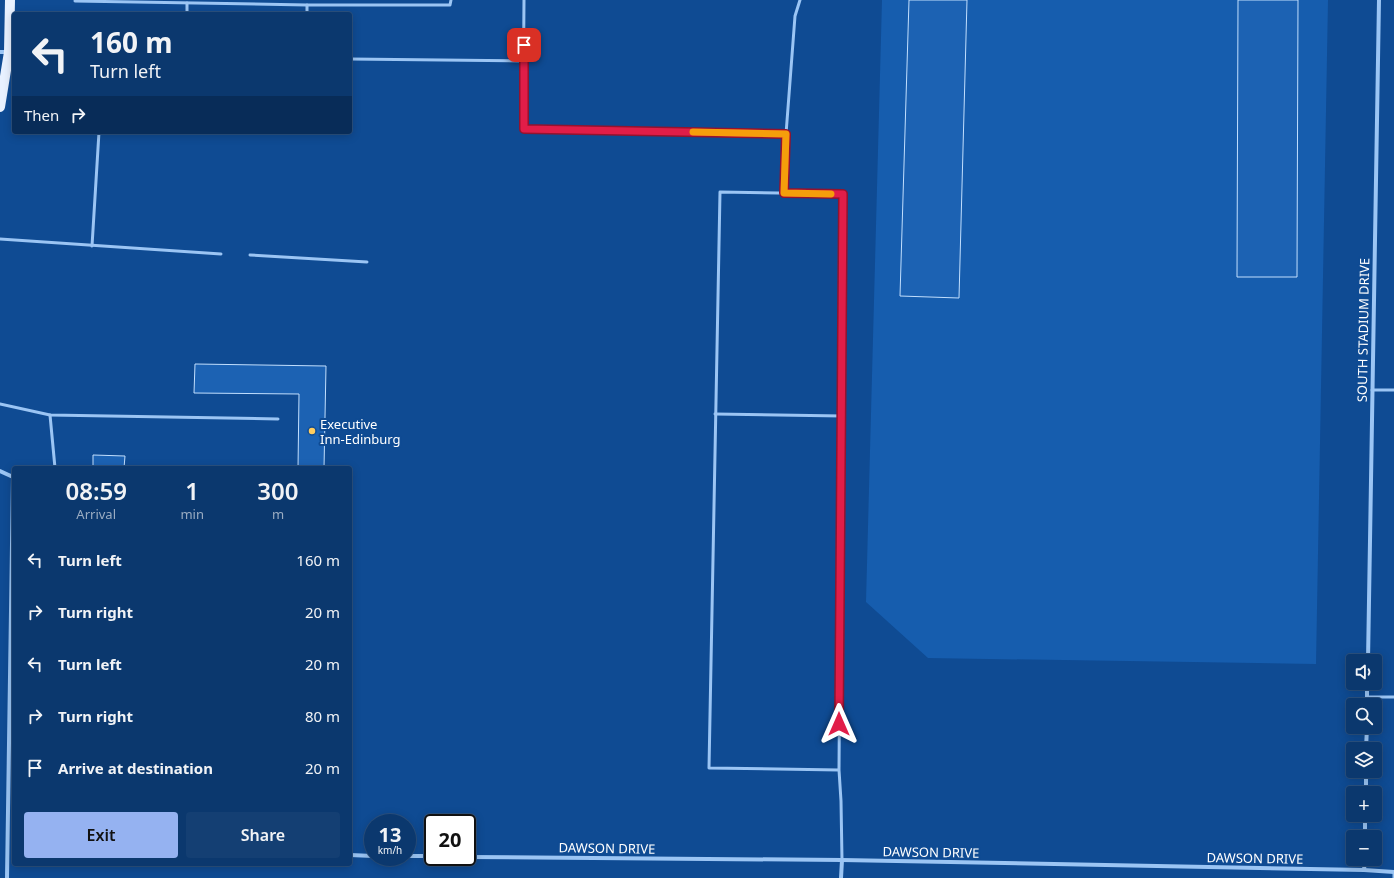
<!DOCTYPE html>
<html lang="en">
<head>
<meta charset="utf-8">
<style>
	:root { --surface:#0b386e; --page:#143f73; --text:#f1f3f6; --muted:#9aacc2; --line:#2b5281; --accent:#95b2f1 }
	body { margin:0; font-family:"Noto Sans",sans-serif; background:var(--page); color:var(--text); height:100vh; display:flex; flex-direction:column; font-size:15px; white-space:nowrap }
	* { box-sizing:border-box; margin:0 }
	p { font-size:13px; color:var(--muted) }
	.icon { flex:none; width:22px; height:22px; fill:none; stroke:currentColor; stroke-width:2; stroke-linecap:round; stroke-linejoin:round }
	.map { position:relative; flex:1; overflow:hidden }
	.sheet { position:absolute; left:12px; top:466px; width:340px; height:400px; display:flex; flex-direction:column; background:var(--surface); border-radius:4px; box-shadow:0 2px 10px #0003,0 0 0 1px var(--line) }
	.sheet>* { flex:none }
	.guide { position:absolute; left:12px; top:12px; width:340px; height:122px; border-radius:4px; box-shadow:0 2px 10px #0003,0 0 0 1px var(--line); background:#0b386e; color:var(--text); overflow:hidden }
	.controls { position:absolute; left:1346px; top:654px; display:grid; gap:8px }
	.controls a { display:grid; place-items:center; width:36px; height:36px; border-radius:4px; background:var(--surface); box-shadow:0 2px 10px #0003,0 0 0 1px var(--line); font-size:20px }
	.speed { position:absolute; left:364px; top:814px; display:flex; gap:8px; font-size:20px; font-weight:700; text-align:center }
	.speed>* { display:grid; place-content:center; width:52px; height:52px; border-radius:50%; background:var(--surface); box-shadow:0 2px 10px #0003,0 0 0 1px var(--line); line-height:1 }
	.speed small { font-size:10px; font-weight:400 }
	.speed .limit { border:2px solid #111; border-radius:6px; background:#fff; color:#111 }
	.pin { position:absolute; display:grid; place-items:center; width:34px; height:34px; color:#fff; margin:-17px; border-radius:8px; box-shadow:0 2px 6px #0006 }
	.me { position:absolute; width:44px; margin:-22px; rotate:0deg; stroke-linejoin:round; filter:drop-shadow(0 0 3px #0008) }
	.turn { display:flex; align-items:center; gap:14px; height:84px; padding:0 12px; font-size:18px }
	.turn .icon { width:52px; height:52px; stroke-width:2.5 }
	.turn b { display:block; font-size:28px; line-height:34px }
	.then { display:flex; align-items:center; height:38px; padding:0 12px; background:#0003; gap:8px; font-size:15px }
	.eta { display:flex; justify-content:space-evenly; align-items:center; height:68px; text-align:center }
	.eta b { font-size:24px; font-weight:600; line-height:28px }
	.button { display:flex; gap:8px; margin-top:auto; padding:8px 12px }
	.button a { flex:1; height:46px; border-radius:4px; background:var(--accent); color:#111; font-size:16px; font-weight:600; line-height:46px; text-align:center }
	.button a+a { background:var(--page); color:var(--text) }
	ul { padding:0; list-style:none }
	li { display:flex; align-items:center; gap:12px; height:52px; padding:0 12px }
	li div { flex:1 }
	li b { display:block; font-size:15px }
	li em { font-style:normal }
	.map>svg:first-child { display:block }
	.green { fill:#165dae }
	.building { fill:#1c62b3; stroke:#c2dffe }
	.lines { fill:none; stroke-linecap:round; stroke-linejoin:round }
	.lane { stroke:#9bc5f4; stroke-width:3 }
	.street { stroke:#9bc5f4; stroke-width:4 }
	.primary { stroke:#e8f1ff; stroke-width:10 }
	.route-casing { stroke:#92132f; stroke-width:10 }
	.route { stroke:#e11d48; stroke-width:7 }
	.slow { stroke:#f59e0b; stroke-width:7 }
	.poi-dot { fill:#ffcd5e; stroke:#0f4b93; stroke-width:1.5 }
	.labels { text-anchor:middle; stroke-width:4; stroke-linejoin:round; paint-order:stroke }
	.street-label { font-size:13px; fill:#fff; stroke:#0f4b93 }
	.poi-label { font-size:13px; fill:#fff; stroke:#0f4b93; text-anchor:start }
</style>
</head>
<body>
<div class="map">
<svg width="1394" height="878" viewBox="0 0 1394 878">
	<rect width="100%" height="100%" fill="#0f4b93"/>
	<!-- green -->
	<path class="green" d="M882 0H1328L1316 664 928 658 866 602Z"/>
	<!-- building -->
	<g class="building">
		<path d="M909 0H967L959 298 900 296Z"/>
		<path d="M1238 0H1298L1297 277H1237Z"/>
		<path d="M195 364 326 366 324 468H298L299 394 194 393Z"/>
		<path d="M93 455 125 456 124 468H93Z"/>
	</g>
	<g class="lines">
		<!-- lane -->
		<g class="lane">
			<path d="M524 0 523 129 786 134 795 16 800 0"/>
			<path d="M75 1 307 5H450L451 0"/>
			<path d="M187 3V14"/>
			<path d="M307 14V5"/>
			<path d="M350 59 524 61"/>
			<path d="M784 193 786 134"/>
			<path d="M0 239 221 254"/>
			<path d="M92 246 99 132"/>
			<path d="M250 255 367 262"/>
			<path d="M1372 390H1394"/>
			<path d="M0 404 50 415 278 419"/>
			<path d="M715 414 842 416"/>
			<path d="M50 415 55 468"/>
			<path d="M1367 697H1394"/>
			<path d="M839 770 843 194 720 192 709 768 839 770 841 801 842 860"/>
			<path d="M1394 878V872"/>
		</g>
		<!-- street -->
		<g class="street">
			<path d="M0 52H8"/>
			<path d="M0 471 13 477 7 878"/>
			<path d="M1368 661 1379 0"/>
			<path d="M1367 705V683"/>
			<path d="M1366 749 1367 727"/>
			<path d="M1366 793V771"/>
			<path d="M1365 837V815"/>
			<path d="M350 855 373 856"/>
			<path d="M407 856H433"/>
			<path d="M467 857 842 860 1364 870 1394 872"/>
			<path d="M1364 870 1365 859"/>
			<path d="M841 878 842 860"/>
		</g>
		<!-- primary -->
		<path class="primary" d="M0 107 9 52 10 0"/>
	</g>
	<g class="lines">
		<defs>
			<path id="route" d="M524 45V129L786 134 784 193 843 194 839 724"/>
		</defs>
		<!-- route casing -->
		<use href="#route" class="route-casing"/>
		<!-- route -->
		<use href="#route" class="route"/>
		<!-- slow -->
		<path class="slow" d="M693 132 786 134 784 193 831 194"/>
	</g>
	<!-- markers -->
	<circle class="poi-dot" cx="312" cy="431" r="4"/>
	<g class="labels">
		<!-- street labels -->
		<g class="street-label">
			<text transform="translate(1363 330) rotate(-89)" y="5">SOUTH STADIUM DRIVE</text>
			<text transform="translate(607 848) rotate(1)" y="5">DAWSON DRIVE</text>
			<text transform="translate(931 852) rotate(1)" y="5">DAWSON DRIVE</text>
			<text transform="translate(1255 858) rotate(1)" y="5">DAWSON DRIVE</text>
		</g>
		<!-- poi labels -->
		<g class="poi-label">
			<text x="320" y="429">Executive<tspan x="320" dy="15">Inn-Edinburg</tspan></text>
		</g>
	</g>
</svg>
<div class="controls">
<a><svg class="icon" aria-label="sound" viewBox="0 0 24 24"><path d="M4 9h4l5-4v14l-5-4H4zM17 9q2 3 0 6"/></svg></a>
<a><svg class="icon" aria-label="search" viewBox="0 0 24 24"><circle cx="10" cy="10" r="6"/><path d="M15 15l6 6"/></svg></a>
<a><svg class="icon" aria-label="layers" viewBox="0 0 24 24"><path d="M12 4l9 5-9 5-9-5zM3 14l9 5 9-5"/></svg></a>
<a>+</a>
<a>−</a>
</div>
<div class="speed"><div>13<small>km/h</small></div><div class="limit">20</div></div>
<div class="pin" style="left:524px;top:45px;background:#d93025"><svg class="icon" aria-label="arrive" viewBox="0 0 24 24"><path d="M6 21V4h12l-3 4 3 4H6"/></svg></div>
<svg class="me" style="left:839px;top:724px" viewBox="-20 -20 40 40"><path d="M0-17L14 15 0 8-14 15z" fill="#e11d48" stroke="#fff" stroke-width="4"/></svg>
<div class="guide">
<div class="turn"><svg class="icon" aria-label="left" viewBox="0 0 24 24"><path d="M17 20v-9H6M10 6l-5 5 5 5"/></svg><div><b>160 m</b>Turn left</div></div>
<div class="then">Then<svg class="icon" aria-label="right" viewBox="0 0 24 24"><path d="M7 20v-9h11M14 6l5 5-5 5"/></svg></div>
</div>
<section class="sheet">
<div class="eta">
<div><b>08:59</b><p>Arrival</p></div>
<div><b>1</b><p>min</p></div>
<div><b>300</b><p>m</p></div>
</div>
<ul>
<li><svg class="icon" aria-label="left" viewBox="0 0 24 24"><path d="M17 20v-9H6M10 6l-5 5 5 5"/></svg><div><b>Turn left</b></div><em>160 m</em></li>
<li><svg class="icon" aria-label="right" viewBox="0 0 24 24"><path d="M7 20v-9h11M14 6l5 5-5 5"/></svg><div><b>Turn right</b></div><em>20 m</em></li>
<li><svg class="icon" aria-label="left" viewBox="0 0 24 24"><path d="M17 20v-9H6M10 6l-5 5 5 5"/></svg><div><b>Turn left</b></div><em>20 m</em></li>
<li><svg class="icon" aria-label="right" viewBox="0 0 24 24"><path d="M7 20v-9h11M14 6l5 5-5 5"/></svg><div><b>Turn right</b></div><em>80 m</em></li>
<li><svg class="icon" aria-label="arrive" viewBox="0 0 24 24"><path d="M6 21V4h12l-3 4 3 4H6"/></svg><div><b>Arrive at destination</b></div><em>20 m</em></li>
</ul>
<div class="button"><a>Exit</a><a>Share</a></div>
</section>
</div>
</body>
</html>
